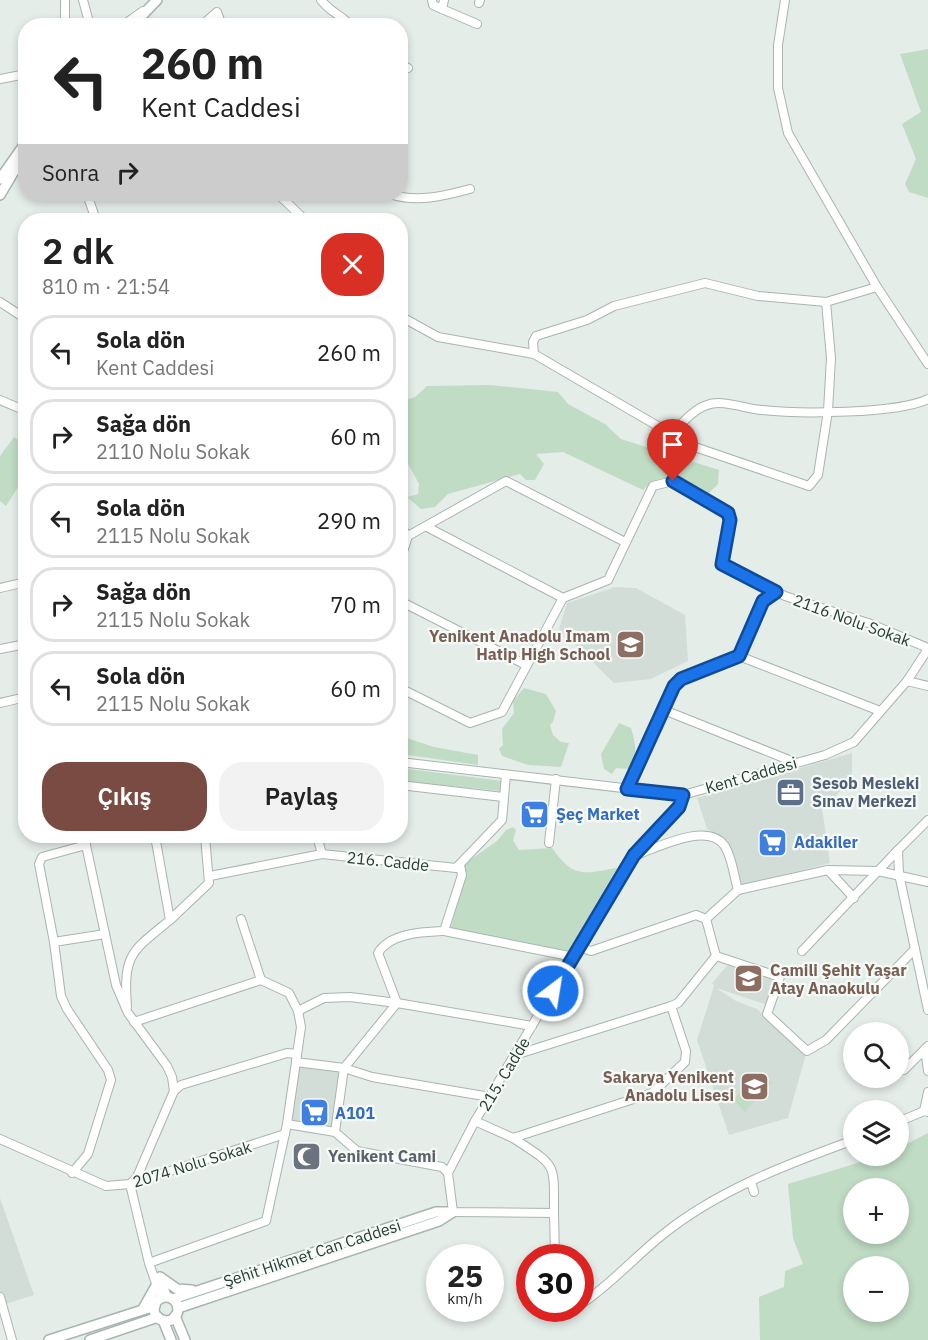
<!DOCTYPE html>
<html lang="tr">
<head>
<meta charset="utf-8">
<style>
	:root { --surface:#fff; --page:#f2f2f2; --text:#222; --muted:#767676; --line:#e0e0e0; --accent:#7a4b42 }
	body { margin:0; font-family:"IBM Plex Sans",sans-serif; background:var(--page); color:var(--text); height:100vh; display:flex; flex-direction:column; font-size:22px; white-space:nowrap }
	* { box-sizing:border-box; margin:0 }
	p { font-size:20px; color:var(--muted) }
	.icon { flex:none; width:33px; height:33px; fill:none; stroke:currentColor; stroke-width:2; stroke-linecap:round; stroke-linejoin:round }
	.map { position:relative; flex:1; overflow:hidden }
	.sheet { position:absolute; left:18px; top:213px; width:390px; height:630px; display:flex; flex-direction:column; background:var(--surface); border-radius:24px; box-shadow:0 3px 9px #0003 }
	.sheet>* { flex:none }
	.top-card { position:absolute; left:18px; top:18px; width:390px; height:183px; border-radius:24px; box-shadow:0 3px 9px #0003; background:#fff; color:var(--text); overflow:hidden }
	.tools { position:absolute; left:843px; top:1022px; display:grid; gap:12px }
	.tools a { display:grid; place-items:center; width:66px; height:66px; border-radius:50%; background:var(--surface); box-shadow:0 3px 9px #0003; font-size:30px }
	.speed { position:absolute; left:426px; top:1244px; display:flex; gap:12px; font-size:30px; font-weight:700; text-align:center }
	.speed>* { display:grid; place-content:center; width:78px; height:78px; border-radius:50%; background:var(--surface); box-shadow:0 3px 9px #0003; line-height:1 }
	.speed small { font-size:15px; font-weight:400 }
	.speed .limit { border:9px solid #d22; background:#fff; color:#111 }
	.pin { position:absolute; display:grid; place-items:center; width:51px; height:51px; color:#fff; margin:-62px -26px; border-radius:50% 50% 50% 0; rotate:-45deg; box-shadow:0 0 6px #0007 }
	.pin .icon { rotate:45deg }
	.me { position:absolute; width:66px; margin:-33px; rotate:31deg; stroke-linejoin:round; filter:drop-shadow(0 0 4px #0008) }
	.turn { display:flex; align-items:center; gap:21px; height:126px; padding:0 24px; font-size:27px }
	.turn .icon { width:78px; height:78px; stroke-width:2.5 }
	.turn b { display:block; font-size:42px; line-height:51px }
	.then { display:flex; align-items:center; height:57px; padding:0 24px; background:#0003; gap:12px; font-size:22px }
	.round { display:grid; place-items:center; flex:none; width:63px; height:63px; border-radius:24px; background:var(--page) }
	.overview { display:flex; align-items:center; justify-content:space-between; height:102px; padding:0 24px }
	h1 { font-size:36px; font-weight:600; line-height:45px }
	.action { display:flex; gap:12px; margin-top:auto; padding:12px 24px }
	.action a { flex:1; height:69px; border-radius:24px; background:var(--accent); color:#fff; font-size:24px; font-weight:600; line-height:69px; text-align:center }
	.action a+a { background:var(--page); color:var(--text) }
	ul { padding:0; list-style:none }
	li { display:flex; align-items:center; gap:18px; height:75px; margin:0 12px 9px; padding:0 12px; border:3px solid var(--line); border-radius:24px }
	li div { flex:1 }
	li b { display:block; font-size:22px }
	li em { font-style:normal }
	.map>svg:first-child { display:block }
	.built { fill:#d3ddd8 }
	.green { fill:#c0dcc5; fill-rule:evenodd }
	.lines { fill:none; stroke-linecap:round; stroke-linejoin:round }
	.minor-casing { stroke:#a8b5af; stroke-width:10 }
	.tertiary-casing { stroke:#a8b5af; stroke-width:12 }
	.minor { stroke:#fff; stroke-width:8 }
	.tertiary { stroke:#fff; stroke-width:9 }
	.route-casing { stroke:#114b97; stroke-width:15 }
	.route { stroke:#1a73e8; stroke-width:10 }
	.labels { text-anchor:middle; stroke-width:4.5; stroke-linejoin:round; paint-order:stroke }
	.street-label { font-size:16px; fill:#263e35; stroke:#f6faf7 }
	.education-label { font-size:16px; font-weight:bold; fill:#785e54; stroke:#f6faf7; text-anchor:end }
	.service-label { font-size:16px; font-weight:bold; fill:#4e5e75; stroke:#f6faf7; text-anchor:start }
	.shop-label { font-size:16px; font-weight:bold; fill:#366cbe; stroke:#f6faf7; text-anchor:start }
	.worship-label { font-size:16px; font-weight:bold; fill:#5b616d; stroke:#f6faf7; text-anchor:start }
</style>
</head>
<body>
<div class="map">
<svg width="928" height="1340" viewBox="0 0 928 1340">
	<rect width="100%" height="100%" fill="#e5ede9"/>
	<!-- built -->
	<g class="built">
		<path d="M615 587 636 588 685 615 688 661 651 679 614 683 559 629 567 603Z"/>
		<path d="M852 753V774L829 806 822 808 830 863 742 886 727 840 707 829 697 798Z"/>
		<path d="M733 959 783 975 773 1007 716 988 736 1001 757 1009 806 1054 788 1118 729 1135 697 1040 714 986 712 983Z"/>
		<path d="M300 1065 340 1072 331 1127 290 1120Z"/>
		<path d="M0 1198 34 1295 0 1306Z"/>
	</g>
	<!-- green -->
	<g class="green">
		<path d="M928 49V198L909 192 905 184 916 159 902 124 921 112 900 54Z"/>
		<path d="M490 385 558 392 568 404 605 424 621 439 719 470 718 484 707 495C683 482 665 467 643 490L563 452 536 454 544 464 535 480H526L520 474 448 494 435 507 421 509 407 497 418 494 419 484 401 451 400 398 406 400 415 397 427 386Z"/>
		<path d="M14 437 25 445V476L6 506 0 501V456Z"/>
		<path d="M524 688 546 694 556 711 553 722 550 725 553 735 561 742 569 743 561 767 528 765 502 756 499 749 503 745 502 729 514 713 513 701Z"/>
		<path d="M619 723 631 728C635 741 639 758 629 769L616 768 612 774 604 769 601 754Z"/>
		<path d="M401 736 434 747 478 755V765L401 754Z"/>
		<path d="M401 768 502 781 501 791 401 781Z"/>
		<path d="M513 827 516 830 513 840 519 850 552 848C574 878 582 874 617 868L568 951 451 928 465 875 463 865 497 841 506 830Z"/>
		<path d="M759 1072 771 1083 745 1112 733 1100Z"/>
		<path d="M928 1133V1340H760L759 1297 784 1287 785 1271 803 1264 793 1238 788 1184 884 1155H898L899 1148ZM854 1188H898V1233H854ZM854 1266H898V1311H854Z"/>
	</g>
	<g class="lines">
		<defs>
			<g id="minor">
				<path d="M65 0V26"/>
				<path d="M83 0 90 26"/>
				<path d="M321 0C332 14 341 14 351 26"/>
				<path d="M432 0 433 5 442 9"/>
				<path d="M444 0 442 9 477 24"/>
				<path d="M785 0 778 45V88L788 133 877 287 928 364"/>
				<path d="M479 3 480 0"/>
				<path d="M122 26 143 11"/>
				<path d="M201 26 217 12 222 26"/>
				<path d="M400 64 408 68"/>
				<path d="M0 79 26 74"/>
				<path d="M90 194 88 197 96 220"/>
				<path d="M278 194 304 219"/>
				<path d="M390 194C416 203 444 196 470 189"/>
				<path d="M254 220H308"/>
				<path d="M0 302 26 319"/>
				<path d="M400 316 438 337 534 354 692 446 809 486 818 475 828 411 831 358 826 302"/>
				<path d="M534 354 533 342 536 336 587 320 614 306 705 283 758 296 826 302 877 287"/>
				<path d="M0 400 26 411"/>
				<path d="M671 434C682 424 692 410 707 405 722 399 746 409 762 410 798 414 897 414 928 399"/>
				<path d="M26 495V503"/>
				<path d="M400 526 408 536 400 561"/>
				<path d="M427 527 563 598 608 580 653 486 673 481 728 513 730 520 722 564 785 596 871 624 928 648"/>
				<path d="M408 536 506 481 625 542"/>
				<path d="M0 588 26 582"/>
				<path d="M400 601 526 665"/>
				<path d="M0 649 26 644"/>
				<path d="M739 656 880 711"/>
				<path d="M907 681 928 649"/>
				<path d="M400 688 470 723 502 712 563 598"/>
				<path d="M0 703 26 697"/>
				<path d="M664 710 794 762"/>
				<path d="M400 762 683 795 825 755 854 742 907 681 928 686"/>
				<path d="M400 785 503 797"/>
				<path d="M627 789 674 686 681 679 739 656 763 601 776 592"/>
				<path d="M928 820 898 850 899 874 928 1010"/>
				<path d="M84 836 116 985 128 1013 167 1066 172 1077 174 1091 137 1177 130 1184 149 1263 161 1298"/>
				<path d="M155 836 170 920 209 883 205 836"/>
				<path d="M317 836 322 854"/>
				<path d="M549 843 556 779"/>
				<path d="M636 855C659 847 707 822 724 845 732 856 734 877 738 890"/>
				<path d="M460 865 462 875 444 931 574 957"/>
				<path d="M828 870 854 898"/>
				<path d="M210 876 322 854 456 868 502 820 506 775"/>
				<path d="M241 919 261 980 289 993 298 1011 324 998 350 997 397 1003 344 1068 372 1077 490 1097"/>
				<path d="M444 931C422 932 390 933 378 953L397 1003 532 1026"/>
				<path d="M54 942 39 864 42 857 86 845"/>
				<path d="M579 947 591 951 696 915 706 919"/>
				<path d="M802 951 898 850"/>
				<path d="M716 956 780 977 767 1014 807 1051 826 1040 915 949"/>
				<path d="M127 1006C123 954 132 951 170 920"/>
				<path d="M134 1022 261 980"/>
				<path d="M925 1049 928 1071"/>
				<path d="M515 1055 671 1006"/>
				<path d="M296 1062 344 1068 335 1132 357 1151 442 1167 448 1173"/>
				<path d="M904 1070 928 1046"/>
				<path d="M174 1091 181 1085 287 1053 297 1054"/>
				<path d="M924 1111 928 1092"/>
				<path d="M475 1121 513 1138 652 1093 685 1062 686 1051 671 1006 678 1003 716 956 706 919 738 890 828 870 878 871 928 882"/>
				<path d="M898 1122 924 1111 928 1112"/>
				<path d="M287 1124 335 1132"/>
				<path d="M513 1138C557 1167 554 1161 554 1213"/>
				<path d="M0 1139 106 1186 130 1184 285 1134"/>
				<path d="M72 1173 88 1154 111 1080 108 1070 67 1009 61 996 54 942 105 934"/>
				<path d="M751 1182 754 1192"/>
				<path d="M555 1257 554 1213 453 1212 448 1173 475 1121 634 855 679 807 683 795"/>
				<path d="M149 1263 266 1221 287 1124 301 1027 298 1011"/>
				<path d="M161 1280 167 1297"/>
				<path d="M0 1297 12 1340"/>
				<path d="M580 1305C610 1285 634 1258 661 1236 716 1191 787 1164 854 1140"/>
				<path d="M556 1308 568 1313 575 1308"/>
			</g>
			<g id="tertiary">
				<path d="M132 26 157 0"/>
				<path d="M0 179 26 142"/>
				<path d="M0 195 26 151"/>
				<path d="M160 1277 177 1289 192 1290"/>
				<circle cx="166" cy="1309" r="12"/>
				<path d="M173 1299 436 1212H453"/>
				<path d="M178 1308 439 1221 453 1212"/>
				<path d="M143 1309 157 1284"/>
				<path d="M175 1316 185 1340"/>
				<path d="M163 1320 171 1340"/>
				<path d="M49 1340 155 1306"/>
				<path d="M90 1340 158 1317"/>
			</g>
		</defs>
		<!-- minor casing -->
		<use href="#minor" class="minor-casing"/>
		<!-- tertiary casing -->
		<use href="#tertiary" class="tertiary-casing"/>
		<!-- minor -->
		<use href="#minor" class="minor"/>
		<!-- tertiary -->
		<use href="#tertiary" class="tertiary"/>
	</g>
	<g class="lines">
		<defs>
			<path id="route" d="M553 991 634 855 679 807 683 795 627 789 674 686 681 679 739 656 763 601 776 592 722 564 730 520 728 513 673 481"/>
		</defs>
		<!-- route casing -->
		<use href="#route" class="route-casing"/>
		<!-- route -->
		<use href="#route" class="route"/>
	</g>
	<!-- icons -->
	<defs>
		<symbol id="school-square" viewBox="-11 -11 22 22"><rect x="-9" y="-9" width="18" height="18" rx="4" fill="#8d6e63" stroke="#f6faf7"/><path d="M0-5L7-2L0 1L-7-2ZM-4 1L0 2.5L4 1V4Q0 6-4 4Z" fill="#fff"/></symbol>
		<symbol id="office-square" viewBox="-11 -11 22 22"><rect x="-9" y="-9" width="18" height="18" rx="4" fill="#5c6f8a" stroke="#f6faf7"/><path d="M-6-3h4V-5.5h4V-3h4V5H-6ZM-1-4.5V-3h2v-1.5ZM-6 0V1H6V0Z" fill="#fff"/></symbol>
		<symbol id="supermarket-square" viewBox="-11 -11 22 22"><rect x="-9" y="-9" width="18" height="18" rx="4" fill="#3f7fe0" stroke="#f6faf7"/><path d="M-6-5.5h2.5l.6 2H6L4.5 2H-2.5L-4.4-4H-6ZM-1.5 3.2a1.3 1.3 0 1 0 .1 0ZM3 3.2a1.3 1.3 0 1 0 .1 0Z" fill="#fff"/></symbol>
		<symbol id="mosque-square" viewBox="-11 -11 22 22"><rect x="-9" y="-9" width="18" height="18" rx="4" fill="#6b7280" stroke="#f6faf7"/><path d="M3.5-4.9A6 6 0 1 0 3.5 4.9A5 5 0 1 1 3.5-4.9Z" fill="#fff"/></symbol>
	</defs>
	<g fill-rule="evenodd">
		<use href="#school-square" x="614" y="628" width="33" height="33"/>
		<use href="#office-square" x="774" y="776" width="33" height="33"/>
		<use href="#supermarket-square" x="518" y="798" width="33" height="33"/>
		<use href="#supermarket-square" x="756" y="826" width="33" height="33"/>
		<use href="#school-square" x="732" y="962" width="33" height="33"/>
		<use href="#school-square" x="738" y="1070" width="33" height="33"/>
		<use href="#supermarket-square" x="298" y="1096" width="33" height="33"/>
		<use href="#mosque-square" x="290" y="1140" width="33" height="33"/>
	</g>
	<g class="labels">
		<!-- street labels -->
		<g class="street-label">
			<text transform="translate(852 620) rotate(20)" y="6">2116 Nolu Sokak</text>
			<text transform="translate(751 775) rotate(-16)" y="6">Kent Caddesi</text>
			<text transform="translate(388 861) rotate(6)" y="6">216. Cadde</text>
			<text transform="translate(504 1074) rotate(-59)" y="6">215. Cadde</text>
			<text transform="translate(192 1164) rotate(-17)" y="6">2074 Nolu Sokak</text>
			<text transform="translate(312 1253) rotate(-18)" y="6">Şehit Hikmet Can Caddesi</text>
		</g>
		<!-- education labels -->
		<g class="education-label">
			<text x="610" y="642">Yenikent Anadolu Imam<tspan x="610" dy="18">Hatip High School</tspan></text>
			<text x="770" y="976" text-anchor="start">Camili Şehit Yaşar<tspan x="770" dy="18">Atay Anaokulu</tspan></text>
			<text x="734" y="1083">Sakarya Yenikent<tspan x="734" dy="18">Anadolu Lisesi</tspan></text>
		</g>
		<!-- service labels -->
		<g class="service-label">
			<text x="812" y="789">Sesob Mesleki<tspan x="812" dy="18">Sınav Merkezi</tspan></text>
		</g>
		<!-- shop labels -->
		<g class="shop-label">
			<text x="556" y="820">Şeç Market</text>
			<text x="794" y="848">Adakiler</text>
			<text x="335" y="1119">A101</text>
		</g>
		<!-- worship labels -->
		<g class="worship-label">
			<text x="328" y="1162">Yenikent Cami</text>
		</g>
	</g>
</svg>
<div class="tools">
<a><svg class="icon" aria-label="search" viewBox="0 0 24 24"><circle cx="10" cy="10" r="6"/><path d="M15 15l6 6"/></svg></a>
<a><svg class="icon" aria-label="layers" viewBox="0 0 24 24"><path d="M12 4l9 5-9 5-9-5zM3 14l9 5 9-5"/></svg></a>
<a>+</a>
<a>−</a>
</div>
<div class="speed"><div>25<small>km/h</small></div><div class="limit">30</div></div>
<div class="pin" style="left:673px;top:481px;background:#d93025"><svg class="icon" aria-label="arrive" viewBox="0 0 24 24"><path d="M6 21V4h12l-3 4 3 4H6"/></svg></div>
<svg class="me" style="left:553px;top:991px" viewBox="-20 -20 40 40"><circle r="17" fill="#1a73e8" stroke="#fff" stroke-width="3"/><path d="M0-11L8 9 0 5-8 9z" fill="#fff"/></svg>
<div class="top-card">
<div class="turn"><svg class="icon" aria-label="left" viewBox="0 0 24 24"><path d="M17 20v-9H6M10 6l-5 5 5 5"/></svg><div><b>260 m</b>Kent Caddesi</div></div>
<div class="then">Sonra<svg class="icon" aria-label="right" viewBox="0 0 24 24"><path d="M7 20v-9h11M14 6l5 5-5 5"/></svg></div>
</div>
<section class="sheet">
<div class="overview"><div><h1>2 dk</h1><p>810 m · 21:54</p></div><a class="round" style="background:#d93025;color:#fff"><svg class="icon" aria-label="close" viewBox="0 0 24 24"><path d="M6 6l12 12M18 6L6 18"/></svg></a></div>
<ul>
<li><svg class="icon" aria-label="left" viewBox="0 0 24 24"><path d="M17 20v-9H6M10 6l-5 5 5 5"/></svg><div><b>Sola dön</b><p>Kent Caddesi</p></div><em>260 m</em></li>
<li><svg class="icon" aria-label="right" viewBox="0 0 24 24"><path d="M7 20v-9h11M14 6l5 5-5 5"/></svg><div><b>Sağa dön</b><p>2110 Nolu Sokak</p></div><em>60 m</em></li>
<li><svg class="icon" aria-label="left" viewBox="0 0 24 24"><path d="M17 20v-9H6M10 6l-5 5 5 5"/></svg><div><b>Sola dön</b><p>2115 Nolu Sokak</p></div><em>290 m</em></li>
<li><svg class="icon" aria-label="right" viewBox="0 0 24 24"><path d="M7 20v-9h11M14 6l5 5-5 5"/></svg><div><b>Sağa dön</b><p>2115 Nolu Sokak</p></div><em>70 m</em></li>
<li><svg class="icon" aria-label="left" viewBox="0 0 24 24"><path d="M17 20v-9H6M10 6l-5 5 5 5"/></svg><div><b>Sola dön</b><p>2115 Nolu Sokak</p></div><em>60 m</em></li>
</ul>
<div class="action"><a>Çıkış</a><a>Paylaş</a></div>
</section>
</div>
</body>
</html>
